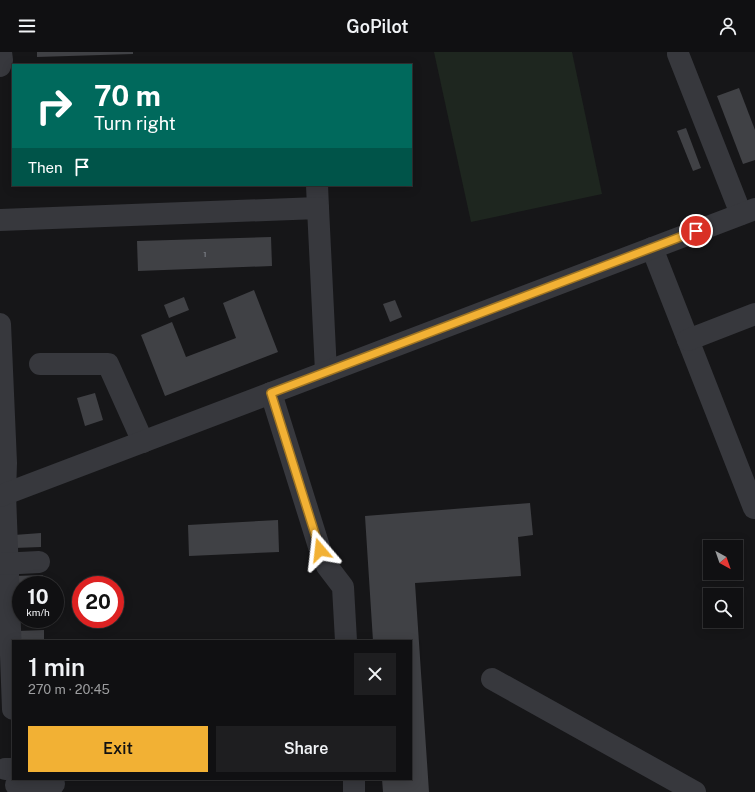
<!DOCTYPE html>
<html lang="en">
<head>
<meta charset="utf-8">
<style>
	:root { --surface:#101012; --page:#1e1e20; --text:#f1f3f6; --muted:#9c9d9f; --line:#303032; --accent:#f2b134 }
	body { margin:0; font-family:"Public Sans",sans-serif; background:var(--page); color:var(--text); height:100vh; display:flex; flex-direction:column; font-size:15px; white-space:nowrap }
	* { box-sizing:border-box; margin:0 }
	p { font-size:13px; color:var(--muted) }
	.icon { flex:none; width:22px; height:22px; fill:none; stroke:currentColor; stroke-width:2; stroke-linecap:round; stroke-linejoin:round }
	.map { position:relative; flex:1; overflow:hidden }
	.side { position:absolute; left:12px; top:588px; width:400px; height:140px; display:flex; flex-direction:column; background:var(--surface); border-radius:0px; box-shadow:0 2px 10px #0003,0 0 0 1px var(--line) }
	.side>* { flex:none }
	.top-card { position:absolute; left:12px; top:12px; width:400px; height:122px; border-radius:0px; box-shadow:0 2px 10px #0003,0 0 0 1px var(--line); background:#00695c; color:#fff; overflow:hidden }
	.needle { width:26px; rotate:140deg }
	.buttons { position:absolute; left:703px; top:488px; display:grid; gap:8px }
	.buttons a { display:grid; place-items:center; width:40px; height:40px; border-radius:0px; background:var(--surface); box-shadow:0 2px 10px #0003,0 0 0 1px var(--line); font-size:20px }
	.speed { position:absolute; left:12px; top:524px; display:flex; gap:8px; font-size:20px; font-weight:700; text-align:center }
	.speed>* { display:grid; place-content:center; width:52px; height:52px; border-radius:50%; background:var(--surface); box-shadow:0 2px 10px #0003,0 0 0 1px var(--line); line-height:1 }
	.speed small { font-size:10px; font-weight:400 }
	.speed .limit { border:6px solid #d22; background:#fff; color:#111 }
	.pin { position:absolute; display:grid; place-items:center; width:34px; height:34px; color:#fff; margin:-17px; border:2px solid #fff; border-radius:50%; box-shadow:0 1px 4px #0007 }
	.me { position:absolute; width:44px; margin:-22px; rotate:343deg; stroke-linejoin:round; filter:drop-shadow(0 0 3px #0008) }
	.turn { display:flex; align-items:center; gap:14px; height:84px; padding:0 16px; font-size:18px }
	.turn .icon { width:52px; height:52px; stroke-width:2.5 }
	.turn b { display:block; font-size:28px; line-height:34px }
	.then { display:flex; align-items:center; height:38px; padding:0 16px; background:#0003; gap:8px; font-size:15px }
	.round { display:grid; place-items:center; flex:none; width:42px; height:42px; border-radius:0px; background:var(--page) }
	.headline { display:flex; align-items:center; justify-content:space-between; height:68px; padding:0 16px }
	h1 { font-size:24px; font-weight:600; line-height:30px }
	.button { display:flex; gap:8px; margin-top:auto; padding:8px 16px }
	.button a { flex:1; height:46px; border-radius:0px; background:var(--accent); color:#111; font-size:16px; font-weight:600; line-height:46px; text-align:center }
	.button a+a { background:var(--page); color:var(--text) }
	header { display:flex; justify-content:space-between; align-items:center; height:52px; padding:0 16px; background:var(--surface); font-size:18px; font-weight:600 }
	.map>svg:first-child { display:block }
	.green { fill:#1e261f }
	.building { fill:#404145 }
	.lines { fill:none; stroke-linecap:round; stroke-linejoin:round }
	.minor { stroke:#37383d; stroke-width:22 }
	.route-casing { stroke:#9d7322; stroke-width:10 }
	.route { stroke:#f2b134; stroke-width:7 }
	.labels { text-anchor:middle; stroke-width:4; stroke-linejoin:round; paint-order:stroke }
	.number-label { font-size:8px; fill:#8e929b }
</style>
</head>
<body>
<header><svg class="icon" aria-label="menu" viewBox="0 0 24 24"><path d="M4 6h16M4 12h16M4 18h16"/></svg>GoPilot<svg class="icon" aria-label="person" viewBox="0 0 24 24"><circle cx="12" cy="8" r="4"/><path d="M4 21q1-7 8-7t8 7"/></svg></header>
<div class="map">
<svg width="755" height="740" viewBox="0 0 755 740">
	<rect width="100%" height="100%" fill="#161618"/>
	<!-- green -->
	<path class="green" d="M434 0H572L602 142 471 170Z"/>
	<!-- building -->
	<g class="building">
		<path d="M37 0H133V2L37 5Z"/>
		<path d="M739 36 755 78V108L743 112 717 44Z"/>
		<path d="M686 76 701 116 693 119 677 79Z"/>
		<path d="M271 185 272 214 138 219 137 189Z"/>
		<path d="M254 238 278 300 165 344 141 283 172 270 186 305 236 286 223 251Z"/>
		<path d="M184 245 189 258 169 266 164 253Z"/>
		<path d="M395 248 402 265 390 270 383 252Z"/>
		<path d="M95 341 103 368 85 374 77 346Z"/>
		<path d="M530 451 533 483 518 485 521 524 415 531 429 740H383L382 727H411V589H373L365 464Z"/>
		<path d="M278 468 279 500 189 504 188 473Z"/>
		<path d="M41 481V495L14 496V483Z"/>
		<path d="M43 523V533H21V551L16 552 15 524Z"/>
		<path d="M44 578V589H18L17 579Z"/>
	</g>
	<g class="lines">
		<!-- minor -->
		<g class="minor">
			<path d="M678 2 741 162"/>
			<path d="M0 14 2 8 1 0"/>
			<path d="M317 133 318 156"/>
			<path d="M0 168 318 156 326 320"/>
			<path d="M652 196 754 456 755 455"/>
			<path d="M0 272 6 411 5 442 13 657"/>
			<path d="M688 288 755 262"/>
			<path d="M40 312H108L143 390"/>
			<path d="M271 341 320 498 327 514 343 535 346 589"/>
			<path d="M0 444 755 157"/>
			<path d="M0 512 39 510"/>
			<path d="M492 627 695 740"/>
			<path d="M5 717H13"/>
			<path d="M354 727V740"/>
			<path d="M16 733 54 732"/>
		</g>
	</g>
	<g class="lines">
		<defs>
			<path id="route" d="M320 498 271 341 696 179"/>
		</defs>
		<!-- route casing -->
		<use href="#route" class="route-casing"/>
		<!-- route -->
		<use href="#route" class="route"/>
	</g>
	<g class="labels">
		<!-- number labels -->
		<g class="number-label">
			<text x="205" y="205">1</text>
		</g>
	</g>
</svg>
<div class="buttons">
<a><svg class="needle" viewBox="-14 -14 28 28"><path d="M0-13l5 13h-10z" fill="#e53935"/><path d="M0 13l5-13h-10z" fill="#9c9d9f"/></svg></a>
<a><svg class="icon" aria-label="search" viewBox="0 0 24 24"><circle cx="10" cy="10" r="6"/><path d="M15 15l6 6"/></svg></a>
</div>
<div class="speed"><div>10<small>km/h</small></div><div class="limit">20</div></div>
<div class="pin" style="left:696px;top:179px;background:#d93025"><svg class="icon" aria-label="arrive" viewBox="0 0 24 24"><path d="M6 21V4h12l-3 4 3 4H6"/></svg></div>
<svg class="me" style="left:320px;top:498px" viewBox="-20 -20 40 40"><path d="M0-17L14 15 0 8-14 15z" fill="#f2b134" stroke="#fff" stroke-width="4"/></svg>
<div class="top-card">
<div class="turn"><svg class="icon" aria-label="right" viewBox="0 0 24 24"><path d="M7 20v-9h11M14 6l5 5-5 5"/></svg><div><b>70 m</b>Turn right</div></div>
<div class="then">Then<svg class="icon" aria-label="arrive" viewBox="0 0 24 24"><path d="M6 21V4h12l-3 4 3 4H6"/></svg></div>
</div>
<section class="side">
<div class="headline"><div><h1>1 min</h1><p>270 m · 20:45</p></div><a class="round"><svg class="icon" aria-label="close" viewBox="0 0 24 24"><path d="M6 6l12 12M18 6L6 18"/></svg></a></div>
<div class="button"><a>Exit</a><a>Share</a></div>
</section>
</div>
</body>
</html>
